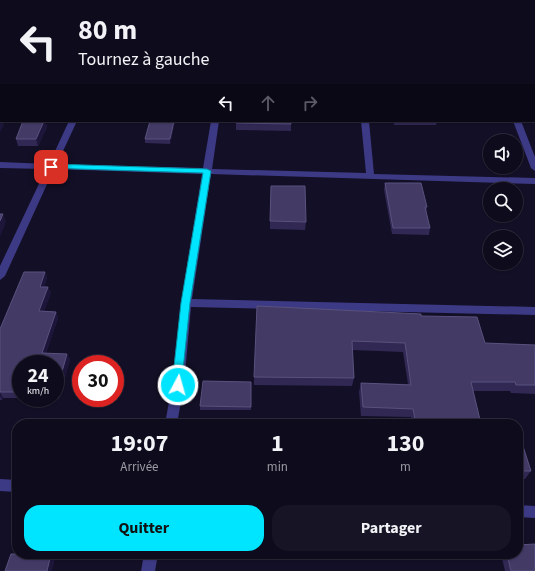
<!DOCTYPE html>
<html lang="fr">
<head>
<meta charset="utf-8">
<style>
	:root { --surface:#0e0b1c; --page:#171425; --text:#f1f3f6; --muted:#9b9ba3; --line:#2e2b3b; --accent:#00e5ff }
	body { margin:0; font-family:"Source Sans 3",sans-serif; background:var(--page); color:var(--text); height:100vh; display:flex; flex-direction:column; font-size:15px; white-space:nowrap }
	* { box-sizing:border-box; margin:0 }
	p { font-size:13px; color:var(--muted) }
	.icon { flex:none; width:22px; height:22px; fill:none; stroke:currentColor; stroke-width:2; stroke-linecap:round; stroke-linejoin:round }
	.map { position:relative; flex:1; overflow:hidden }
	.panel { position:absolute; left:12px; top:419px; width:511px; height:140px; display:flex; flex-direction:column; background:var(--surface); border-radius:16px; box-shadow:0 1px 3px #0004,0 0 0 1px var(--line) }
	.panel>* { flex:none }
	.hud { position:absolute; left:0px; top:0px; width:535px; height:122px; box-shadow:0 1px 3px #0004,0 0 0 1px var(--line); background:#0e0b1c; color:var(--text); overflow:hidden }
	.buttons { position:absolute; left:483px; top:134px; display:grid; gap:8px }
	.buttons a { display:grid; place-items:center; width:40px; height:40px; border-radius:50%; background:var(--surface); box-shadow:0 1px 3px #0004,0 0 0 1px var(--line); font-size:20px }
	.speed { position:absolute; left:12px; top:355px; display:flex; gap:8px; font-size:20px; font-weight:700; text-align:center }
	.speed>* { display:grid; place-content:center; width:52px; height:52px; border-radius:50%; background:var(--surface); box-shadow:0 1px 3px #0004,0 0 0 1px var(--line); line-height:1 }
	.speed small { font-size:10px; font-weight:400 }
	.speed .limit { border:6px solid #d22; background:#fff; color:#111 }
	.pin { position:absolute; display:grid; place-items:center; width:34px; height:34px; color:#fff; margin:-17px; border-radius:8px; box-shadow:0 2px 6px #0006 }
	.me { position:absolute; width:44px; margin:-22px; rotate:6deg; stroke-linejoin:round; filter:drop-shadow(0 0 3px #0008) }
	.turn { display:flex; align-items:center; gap:14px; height:84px; padding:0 12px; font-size:18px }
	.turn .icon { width:52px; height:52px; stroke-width:2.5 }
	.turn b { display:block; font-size:28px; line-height:34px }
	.lanes { display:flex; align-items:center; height:38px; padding:0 12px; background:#0003; justify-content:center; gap:20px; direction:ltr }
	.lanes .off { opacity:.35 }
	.eta { display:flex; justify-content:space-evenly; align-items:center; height:68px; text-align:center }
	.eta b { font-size:24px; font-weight:700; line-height:28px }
	.cta { display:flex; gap:8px; margin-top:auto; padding:8px 12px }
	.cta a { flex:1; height:46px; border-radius:16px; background:var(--accent); color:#111; font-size:16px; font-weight:700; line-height:46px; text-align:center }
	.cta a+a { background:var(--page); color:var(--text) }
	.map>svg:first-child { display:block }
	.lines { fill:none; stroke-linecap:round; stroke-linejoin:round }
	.minor { fill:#3d3a85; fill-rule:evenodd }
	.wall { fill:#312854 }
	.shaded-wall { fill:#1d163a }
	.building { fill:#433a66; stroke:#5a527e }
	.route { fill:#00e5ff; stroke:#0095a6 }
</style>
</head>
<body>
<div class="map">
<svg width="535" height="571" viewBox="0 0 535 571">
	<rect width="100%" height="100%" fill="#130f26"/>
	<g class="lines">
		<!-- minor -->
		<g class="minor">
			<rect x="236" y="0" width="6" height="1"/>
			<rect x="352" y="0" width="6" height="1"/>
			<rect x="467" y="0" width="6" height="1"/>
			<rect x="534" y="93" width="1" height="4"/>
			<path d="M69 121H77L57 164 203 168 211 121H219L212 169 366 173 361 121H369L374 174 535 178V184L211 174 192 299 535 307V315L191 307 184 385 177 424H165L172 385 181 303 202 174 54 169 5 276 0 280V266L46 169 0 168V162L49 164Z"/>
			<path d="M513 121H521L535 157V171L531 168Z"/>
			<path d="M0 479 17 480V492L0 491Z"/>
			<path d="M518 505 535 506V518L518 517Z"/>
			<path d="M144 554H158L155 571H141Z"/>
		</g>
	</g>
	<!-- wall -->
	<g class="wall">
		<path d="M509 0H535V57H534V1H509Z"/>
		<rect x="0" y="6" width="1" height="78"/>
		<path d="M23 121H45L47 127 38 146H18L16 139Z"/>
		<path d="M150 121H175L170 144 145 143V139Z"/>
		<path d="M291 121V131L236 130V123Z"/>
		<path d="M394 121H437L436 125H394Z"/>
		<path d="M473 121H496L495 123H474Z"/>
		<path d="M385 183 427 207 426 212 430 228 429 235 392 234 384 190Z"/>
		<path d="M270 221 306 222 305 230 270 229Z"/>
		<path d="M45 272 47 278 44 287H48L51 293 44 311 56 312 58 318 46 353 70 359 59 399 26 398H55V364H21V398H3L2 400H0V329Z"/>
		<path d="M421 316 485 343 535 345V394L511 393 510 391H473L481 424H412L411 417 361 416 359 392 361 383 408 384 403 352 352 350 354 378 352 386 254 385V377Z"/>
		<path d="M251 382V410H200V406Z"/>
		<path d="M518 434 531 471 525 479H518Z"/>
		<path d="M211 554H242V558H212Z"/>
		<path d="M501 554H518L535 571H505Z"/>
	</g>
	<!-- shaded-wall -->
	<g class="shaded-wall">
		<path d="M1 120V121H3L4 125 0 132V121Z"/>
		<path d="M44 121H45L47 127 38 146 36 139Z"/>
		<path d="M174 121H175V122L170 144V139Z"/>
		<path d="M3 214 6 222 0 237V221Z"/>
		<path d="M45 272 47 278 42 293 40 287Z"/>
		<path d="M48 287 51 293 42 317 39 311Z"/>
		<path d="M56 312 58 318 44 359 42 353Z"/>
		<path d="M67 354 70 359 59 399 56 393Z"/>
		<path d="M0 392 3 398 2 400 0 396Z"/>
		<path d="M51 554 55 559 52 571H47Z"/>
	</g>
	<!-- building -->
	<g class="building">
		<path d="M19 0H145L144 1H19Z"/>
		<rect x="187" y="0" width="25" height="1"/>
		<rect x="265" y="0" width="64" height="1"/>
		<rect x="366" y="0" width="41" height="1"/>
		<path d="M512 0H535V19H534L535 22V51H534V1H513Z"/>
		<rect x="0" y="6" width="1" height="71"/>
		<path d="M23 121H44L36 139H16Z"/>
		<path d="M150 121H174L170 139H145Z"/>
		<path d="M236 121H291V124L236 123Z"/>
		<path d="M385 183H421L427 207H425L430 228H393Z"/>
		<path d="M271 186H305L306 222 270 221Z"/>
		<path d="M0 214H3L0 221Z"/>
		<path d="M24 272H45L40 287H48L39 311 56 312 42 353 67 354 56 393H55V364H21V392H0V329Z"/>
		<path d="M257 306 421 314V316L477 317 485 343 535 345V385H516L515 382H471L481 424H416L413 409 363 407 361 383 411 385 405 343 352 341 354 378 254 377Z"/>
		<path d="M203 381 251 382V407L200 406Z"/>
		<path d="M518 434H519L531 471H518Z"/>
		<path d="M535 544V571H511L507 554H518V545Z"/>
		<path d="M11 554H51L47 571H5Z"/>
	</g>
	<!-- route -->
	<path class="route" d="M51 164 207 169 211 171 190 303 181 389 178 390 172 385 181 303 203 173 48 168 47 167Z"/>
</svg>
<div class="buttons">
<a><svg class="icon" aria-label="sound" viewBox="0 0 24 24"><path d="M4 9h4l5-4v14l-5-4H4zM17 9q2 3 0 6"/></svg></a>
<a><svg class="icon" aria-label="search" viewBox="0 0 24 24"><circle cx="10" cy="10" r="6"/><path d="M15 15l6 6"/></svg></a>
<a><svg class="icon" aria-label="layers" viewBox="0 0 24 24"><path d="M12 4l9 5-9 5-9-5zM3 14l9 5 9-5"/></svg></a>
</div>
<div class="speed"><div>24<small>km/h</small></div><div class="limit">30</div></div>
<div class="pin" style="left:51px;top:167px;background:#d93025"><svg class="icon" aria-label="arrive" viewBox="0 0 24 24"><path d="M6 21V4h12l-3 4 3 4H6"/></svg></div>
<svg class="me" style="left:178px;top:385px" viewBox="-20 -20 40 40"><circle r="17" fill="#00e5ff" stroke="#fff" stroke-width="3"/><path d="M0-11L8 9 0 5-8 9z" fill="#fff"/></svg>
<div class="hud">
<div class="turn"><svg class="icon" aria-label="left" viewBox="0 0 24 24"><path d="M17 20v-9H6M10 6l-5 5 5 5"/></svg><div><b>80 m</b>Tournez à gauche</div></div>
<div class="lanes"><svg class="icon" aria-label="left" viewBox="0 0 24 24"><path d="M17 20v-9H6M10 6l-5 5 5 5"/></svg><svg class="icon off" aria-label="ahead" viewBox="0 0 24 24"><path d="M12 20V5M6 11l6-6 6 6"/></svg><svg class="icon off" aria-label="right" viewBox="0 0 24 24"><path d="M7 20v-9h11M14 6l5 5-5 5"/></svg></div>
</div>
<section class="panel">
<div class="eta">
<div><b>19:07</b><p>Arrivée</p></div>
<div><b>1</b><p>min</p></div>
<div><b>130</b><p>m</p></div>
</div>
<div class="cta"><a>Quitter</a><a>Partager</a></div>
</section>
</div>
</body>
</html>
